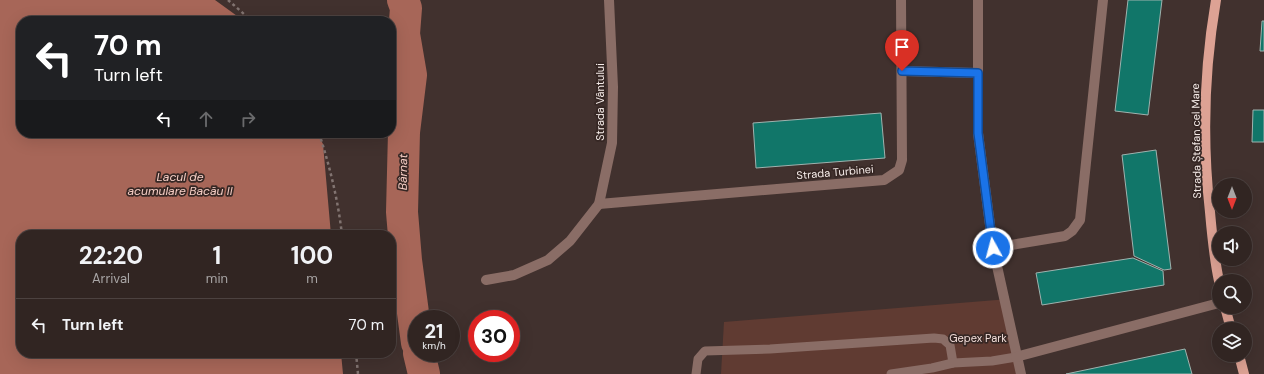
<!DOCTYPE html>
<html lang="en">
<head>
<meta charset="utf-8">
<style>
	:root { --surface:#312522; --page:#392d2a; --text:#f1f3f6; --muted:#a8a5a5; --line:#4c4240 }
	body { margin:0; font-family:"DM Sans",sans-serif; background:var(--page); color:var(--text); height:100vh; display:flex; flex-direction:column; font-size:15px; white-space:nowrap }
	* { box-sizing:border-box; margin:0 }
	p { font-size:13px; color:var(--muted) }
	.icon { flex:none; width:22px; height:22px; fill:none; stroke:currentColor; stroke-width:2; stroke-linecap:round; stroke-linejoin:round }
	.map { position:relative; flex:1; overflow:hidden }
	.side { position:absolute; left:16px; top:230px; width:380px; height:128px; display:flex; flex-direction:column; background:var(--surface); border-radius:16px; box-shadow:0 4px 16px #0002,0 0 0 1px var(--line) }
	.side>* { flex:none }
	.banner { position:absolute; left:16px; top:16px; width:380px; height:122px; border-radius:16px; box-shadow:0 4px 16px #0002,0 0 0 1px var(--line); background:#202124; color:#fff; overflow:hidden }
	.needle { width:26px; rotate:180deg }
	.tools { position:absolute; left:1212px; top:178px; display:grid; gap:8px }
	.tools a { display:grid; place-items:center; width:40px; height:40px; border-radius:50%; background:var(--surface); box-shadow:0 4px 16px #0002,0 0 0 1px var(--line); font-size:20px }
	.speed { position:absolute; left:408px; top:310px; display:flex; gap:8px; font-size:20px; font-weight:700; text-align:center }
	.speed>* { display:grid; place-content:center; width:52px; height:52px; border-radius:50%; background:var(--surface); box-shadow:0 4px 16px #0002,0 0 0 1px var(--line); line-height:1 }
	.speed small { font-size:10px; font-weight:400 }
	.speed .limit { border:6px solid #d22; background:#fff; color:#111 }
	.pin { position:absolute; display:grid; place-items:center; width:34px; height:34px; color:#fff; margin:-41px -17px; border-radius:50% 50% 50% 0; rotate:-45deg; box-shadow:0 0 4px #0007 }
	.pin .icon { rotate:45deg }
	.me { position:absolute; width:44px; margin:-22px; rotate:353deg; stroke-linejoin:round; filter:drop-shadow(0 0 3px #0008) }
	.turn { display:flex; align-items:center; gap:14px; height:84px; padding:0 12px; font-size:18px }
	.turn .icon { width:52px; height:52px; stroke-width:2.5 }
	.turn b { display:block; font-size:28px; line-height:34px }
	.lanes { display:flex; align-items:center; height:38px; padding:0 12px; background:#0003; justify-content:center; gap:20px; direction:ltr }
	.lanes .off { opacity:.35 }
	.eta { display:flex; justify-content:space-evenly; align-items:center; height:68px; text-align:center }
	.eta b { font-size:24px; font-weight:700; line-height:28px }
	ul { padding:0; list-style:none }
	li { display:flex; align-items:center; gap:12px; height:52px; padding:0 12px; border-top:1px solid var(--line) }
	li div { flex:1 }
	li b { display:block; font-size:15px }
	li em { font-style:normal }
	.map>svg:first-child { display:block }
	.green { fill:#603b32 }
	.water { fill:#a76658 }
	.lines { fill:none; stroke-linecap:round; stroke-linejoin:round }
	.river { stroke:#a76658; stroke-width:32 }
	.building { fill:#117669; stroke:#9fb3af }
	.path { stroke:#827471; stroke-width:2.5; stroke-dasharray:3 3; stroke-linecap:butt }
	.service { stroke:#8a6d66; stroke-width:9 }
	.minor { stroke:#8a6d66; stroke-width:10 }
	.primary { stroke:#dda294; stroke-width:10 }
	.route-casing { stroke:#114b97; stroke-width:10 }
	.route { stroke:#1a73e8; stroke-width:7 }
	.labels { text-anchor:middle; stroke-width:3.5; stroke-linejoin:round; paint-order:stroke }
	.street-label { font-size:11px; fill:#f6ece9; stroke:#362724 }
	.park-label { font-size:11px; fill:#f2ddd9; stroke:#362724 }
	.water-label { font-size:12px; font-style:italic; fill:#f6cec5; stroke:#362724 }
</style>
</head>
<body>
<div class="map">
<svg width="1264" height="374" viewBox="0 0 1264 374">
	<rect width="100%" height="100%" fill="#41312e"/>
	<!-- green -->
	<path class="green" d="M1009 299 1021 374H721L724 322Z"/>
	<!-- water -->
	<path class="water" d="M0 0H215L244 21H21V133H317L323 144 331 235H21V353H341L343 374H0Z"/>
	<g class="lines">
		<!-- river -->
		<g class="river">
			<path d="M403 0 406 8 404 34 411 75 404 132 402 212 406 260 417 343"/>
			<path d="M419 353 424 374"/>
		</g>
	</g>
	<!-- building -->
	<g class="building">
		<path d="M1128 0H1162L1148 115 1115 111Z"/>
		<path d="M1262 21H1264V51H1260Z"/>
		<path d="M1253 110H1264V142H1252Z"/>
		<path d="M881 113 885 158 756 168 753 123Z"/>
		<path d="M1156 150 1171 269 1164 270 1134 256 1122 155Z"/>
		<path d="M1133 258 1163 271 1164 285 1042 305 1036 273Z"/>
		<path d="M1185 349 1192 374H1066Z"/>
	</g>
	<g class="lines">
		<!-- path -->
		<g class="path">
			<path d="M228 0 252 21"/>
			<path d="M319 133C330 167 338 200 342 235"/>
			<path d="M356 353 358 374"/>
		</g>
		<!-- service -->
		<g class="service">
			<path d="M696 374 698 359 705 351 770 349 934 338 943 339 950 345 953 363"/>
			<path d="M891 374 932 368 953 363 992 361 1016 357"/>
		</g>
		<!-- minor -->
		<g class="minor">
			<path d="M978 0V133L993 248 1021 374"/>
			<path d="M902 71 978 73"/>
			<path d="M599 204 884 180 899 170 902 160 901 0"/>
			<path d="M993 248 1065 236 1072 231 1080 220 1103 0"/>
			<path d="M486 280 514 275 548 260 570 241 599 204 612 143 613 87 609 0"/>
			<path d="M1016 357 1219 303"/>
		</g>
		<!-- primary -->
		<g class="primary">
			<path d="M1216 0C1204 70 1202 141 1210 212 1212 235 1214 258 1219 281"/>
			<path d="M1225 307 1231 329"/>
			<path d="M1239 355 1244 374"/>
		</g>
	</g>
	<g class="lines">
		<defs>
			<path id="route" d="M902 71 978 73V133L993 248"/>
		</defs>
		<!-- route casing -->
		<use href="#route" class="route-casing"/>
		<!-- route -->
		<use href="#route" class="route"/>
	</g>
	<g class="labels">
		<!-- street labels -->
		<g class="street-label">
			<text transform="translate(600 102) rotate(-90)" y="4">Strada Vântului</text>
			<text transform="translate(1196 141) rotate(-91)" y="4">Strada Ștefan cel Mare</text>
			<text transform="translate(835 172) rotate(-5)" y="4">Strada Turbinei</text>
		</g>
		<!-- park labels -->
		<g class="park-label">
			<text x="978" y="342">Gepex Park</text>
		</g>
		<!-- water labels -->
		<g class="water-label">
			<text transform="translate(403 172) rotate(-89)" y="4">Bârnat</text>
			<text x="180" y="181">Lacul de<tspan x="180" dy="14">acumulare Bacău II</tspan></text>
		</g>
	</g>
</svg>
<div class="tools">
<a><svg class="needle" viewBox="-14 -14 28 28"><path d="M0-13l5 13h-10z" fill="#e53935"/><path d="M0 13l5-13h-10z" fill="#a8a5a5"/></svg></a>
<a><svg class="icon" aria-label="sound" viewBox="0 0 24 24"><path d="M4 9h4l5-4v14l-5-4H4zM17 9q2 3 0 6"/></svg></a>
<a><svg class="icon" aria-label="search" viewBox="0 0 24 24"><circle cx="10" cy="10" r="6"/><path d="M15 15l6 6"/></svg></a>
<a><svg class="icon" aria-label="layers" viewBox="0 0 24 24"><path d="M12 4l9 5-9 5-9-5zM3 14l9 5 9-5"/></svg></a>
</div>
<div class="speed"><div>21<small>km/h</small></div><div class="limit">30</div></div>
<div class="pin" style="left:902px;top:71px;background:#d93025"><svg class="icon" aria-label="arrive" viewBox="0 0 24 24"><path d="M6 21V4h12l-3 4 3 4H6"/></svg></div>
<svg class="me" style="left:993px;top:248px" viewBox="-20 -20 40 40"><circle r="17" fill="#1a73e8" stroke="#fff" stroke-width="3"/><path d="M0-11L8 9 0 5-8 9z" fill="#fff"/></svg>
<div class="banner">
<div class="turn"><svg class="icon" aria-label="left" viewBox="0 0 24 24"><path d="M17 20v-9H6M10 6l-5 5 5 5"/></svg><div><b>70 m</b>Turn left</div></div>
<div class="lanes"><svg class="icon" aria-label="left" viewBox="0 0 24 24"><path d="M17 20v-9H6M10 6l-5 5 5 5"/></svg><svg class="icon off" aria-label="ahead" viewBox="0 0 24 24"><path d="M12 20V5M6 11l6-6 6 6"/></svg><svg class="icon off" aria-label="right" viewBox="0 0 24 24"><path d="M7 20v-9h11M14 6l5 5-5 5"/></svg></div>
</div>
<section class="side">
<div class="eta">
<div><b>22:20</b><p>Arrival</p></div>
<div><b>1</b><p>min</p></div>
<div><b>100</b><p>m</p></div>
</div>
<ul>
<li><svg class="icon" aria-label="left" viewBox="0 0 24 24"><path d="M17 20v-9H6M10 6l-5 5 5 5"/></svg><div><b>Turn left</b></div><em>70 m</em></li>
</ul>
</section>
</div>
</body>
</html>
